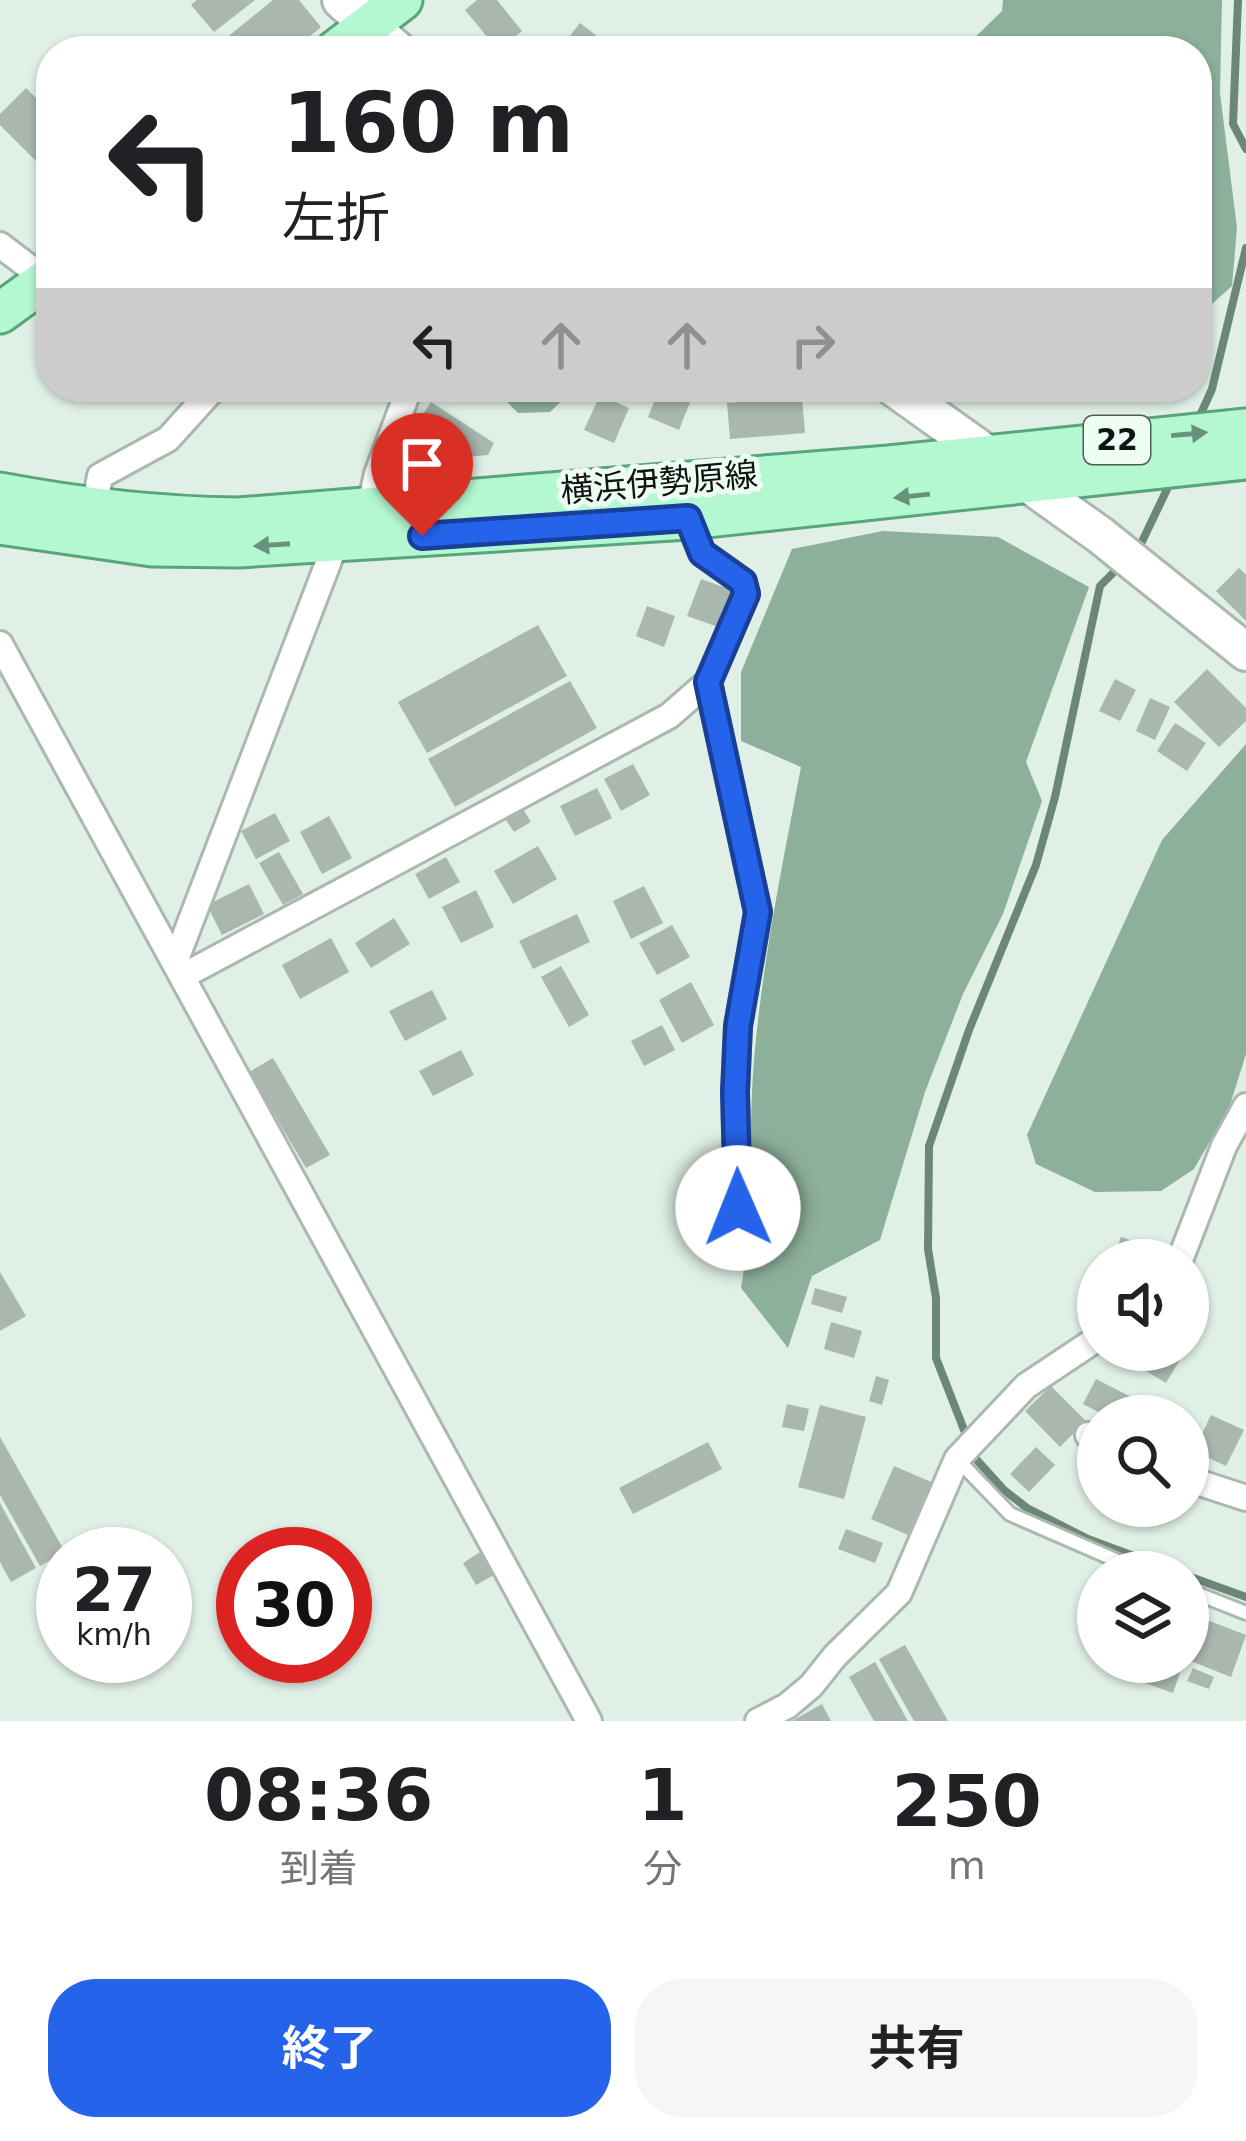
<!DOCTYPE html>
<html lang="ja">
<head>
<meta charset="utf-8">
<style>
	:root { --surface:#fff; --page:#f6f6f6; --text:#202124; --muted:#757577; --accent:#2563eb }
	body { margin:0; font-family:"DejaVu Sans","Noto Sans JP",sans-serif; background:var(--page); color:var(--text); height:100vh; display:flex; flex-direction:column; font-size:45px; white-space:nowrap }
	* { box-sizing:border-box; margin:0 }
	p { font-size:39px; color:var(--muted) }
	.icon { flex:none; width:66px; height:66px; fill:none; stroke:currentColor; stroke-width:2; stroke-linecap:round; stroke-linejoin:round }
	.map { position:relative; height:1721px; overflow:hidden }
	.details { display:flex; flex-direction:column; background:var(--surface); flex:1 }
	.details>* { flex:none }
	.guide { position:absolute; left:36px; top:36px; width:1176px; height:366px; border-radius:48px; box-shadow:0 3px 9px #0004; background:#fff; color:var(--text); overflow:hidden }
	.controls { position:absolute; left:1077px; top:1239px; display:grid; gap:24px }
	.controls a { display:grid; place-items:center; width:132px; height:132px; border-radius:50%; background:var(--surface); box-shadow:0 3px 9px #0004; font-size:60px }
	.speed { position:absolute; left:36px; top:1527px; display:flex; gap:24px; font-size:60px; font-weight:700; text-align:center }
	.speed>* { display:grid; place-content:center; width:156px; height:156px; border-radius:50%; background:var(--surface); box-shadow:0 3px 9px #0004; line-height:1 }
	.speed small { font-size:30px; font-weight:400 }
	.speed .limit { border:18px solid #d22; background:#fff; color:#111 }
	.pin { position:absolute; display:grid; place-items:center; width:102px; height:102px; color:#fff; margin:-123px -51px; border-radius:50% 50% 50% 0; rotate:-45deg; box-shadow:0 0 12px #0007 }
	.pin .icon { rotate:45deg }
	.me { position:absolute; width:132px; margin:-66px; rotate:359deg; stroke-linejoin:round; filter:drop-shadow(0 0 9px #0008) }
	.turn { display:flex; align-items:center; gap:42px; height:252px; padding:0 48px; font-size:54px }
	.turn .icon { width:156px; height:156px; stroke-width:2.5 }
	.turn b { display:block; font-size:84px; line-height:102px }
	.lanes { display:flex; align-items:center; height:114px; padding:0 48px; background:#0003; justify-content:center; gap:60px; direction:ltr }
	.lanes .off { opacity:.35 }
	.eta { display:flex; justify-content:space-evenly; align-items:center; height:204px; text-align:center }
	.eta b { font-size:72px; font-weight:700; line-height:84px }
	.action { display:flex; gap:24px; margin-top:auto; padding:24px 48px }
	.action a { flex:1; height:138px; border-radius:48px; background:var(--accent); color:#fff; font-size:48px; font-weight:700; line-height:138px; text-align:center }
	.action a+a { background:var(--page); color:var(--text) }
	.map>svg:first-child { display:block }
	.forest { fill:#8db09a }
	.lines { fill:none; stroke-linecap:round; stroke-linejoin:round }
	.stream { stroke:#6c8776; stroke-width:8 }
	.building { fill:#a9b7ae }
	.lane-casing { stroke:#aab8af; stroke-width:18 }
	.street-casing { stroke:#aab8af; stroke-width:30 }
	.secondary-casing { stroke:#aab8af; stroke-width:42 }
	.primary-casing { stroke:#59a57a; stroke-width:45 }
	.lane { stroke:#fff; stroke-width:12 }
	.street { stroke:#fff; stroke-width:24 }
	.secondary { stroke:#fff; stroke-width:36 }
	.primary { stroke:#b3f8d1; stroke-width:39 }
	.oneway { fill:#69917b }
	.route-casing { stroke:#184099; stroke-width:30 }
	.route { stroke:#2563eb; stroke-width:21 }
	.labels { text-anchor:middle; stroke-width:10; stroke-linejoin:round; paint-order:stroke }
	.shield { fill:#eefdf3; stroke:#525a55; stroke-width:3 }
	.shield-label { font-size:30px; font-weight:bold; fill:#0f1411 }
	.street-label { font-size:33px; fill:#0f1411; stroke:#eefdf3 }
</style>
</head>
<body>
<div class="map">
<svg width="1246" height="1721" viewBox="0 0 1246 1721">
	<rect width="100%" height="100%" fill="#e0f0e6"/>
	<!-- forest -->
	<g class="forest">
		<path d="M1003 0H1222L1220 93 1237 228 1232 286 1203 312 1197 307V51H961L1002 11Z"/>
		<path d="M492 387H576L550 412 518 413Z"/>
		<path d="M883 531 998 537 1089 587 1026 762 1042 801 1003 914 963 994 925 1092 880 1240 812 1276 788 1348 741 1288C755 1208 747 1130 755 1049 764 954 783 861 801 767L741 741V672L792 549Z"/>
		<path d="M1246 744V1054L1229 1108 1194 1169 1161 1191 1095 1192 1036 1164 1027 1135 1162 840Z"/>
	</g>
	<g class="lines">
		<!-- stream -->
		<g class="stream">
			<path d="M1238 0 1233 124 1246 149"/>
			<path d="M1198 420 1212 389 1246 248"/>
			<path d="M1138 550 1170 483"/>
			<path d="M1122 564 1100 586 1055 797 1036 865 969 1030 929 1146 928 1249 936 1298V1358L975 1458 1004 1490 1027 1508 1088 1539 1177 1572"/>
			<path d="M1188 1576 1246 1597"/>
		</g>
	</g>
	<!-- building -->
	<g class="building">
		<path d="M197 0H255L214 32 191 5Z"/>
		<path d="M273 0H299L321 27 292 51H234L225 39Z"/>
		<path d="M477 0H497L522 31 498 50 465 10Z"/>
		<path d="M580 23 597 36 585 51H558Z"/>
		<path d="M26 88 51 113V148L37 162 0 125V114Z"/>
		<path d="M660 387H674L693 395 679 430 648 417Z"/>
		<path d="M991 387H1061L1052 401 1038 391 1033 400 1020 392 1012 402Z"/>
		<path d="M600 395 629 408 614 443 584 430Z"/>
		<path d="M802 397 805 433 730 439 727 403Z"/>
		<path d="M431 402 494 443 488 455 433 460 406 440Z"/>
		<path d="M1239 568 1246 575V621L1216 591Z"/>
		<path d="M701 579 732 590 718 627 687 616Z"/>
		<path d="M647 606 675 616 664 647 636 636Z"/>
		<path d="M538 625 567 676 427 753 398 702Z"/>
		<path d="M1207 669 1246 708V721L1219 747 1174 702Z"/>
		<path d="M1115 679 1136 690 1120 721 1099 711Z"/>
		<path d="M570 681 597 728 455 807 428 759Z"/>
		<path d="M1150 698 1170 707 1155 740 1136 731Z"/>
		<path d="M1175 723 1206 743 1187 771 1157 751Z"/>
		<path d="M633 764 650 795 621 811 604 779Z"/>
		<path d="M597 788 612 818 575 836 560 806Z"/>
		<path d="M521 806 531 822 514 832 504 817Z"/>
		<path d="M275 813 290 841 256 859 241 831Z"/>
		<path d="M329 816 352 858 322 874 300 832Z"/>
		<path d="M538 846 557 879 513 904 494 871Z"/>
		<path d="M279 852 303 894 283 905 259 863Z"/>
		<path d="M446 857 460 882 429 899 415 874Z"/>
		<path d="M249 884 264 914 222 935 207 905Z"/>
		<path d="M644 886 663 923 631 939 613 901Z"/>
		<path d="M476 890 494 927 461 943 442 907Z"/>
		<path d="M577 914 590 942 533 969 519 941Z"/>
		<path d="M394 918 410 944 371 968 355 943Z"/>
		<path d="M672 925 690 957 657 975 639 943Z"/>
		<path d="M331 938 349 972 300 999 282 965Z"/>
		<path d="M561 966 589 1015 569 1027 541 977Z"/>
		<path d="M691 982 714 1025 682 1043 659 1000Z"/>
		<path d="M432 990 447 1019 405 1041 389 1011Z"/>
		<path d="M662 1025 675 1050 644 1066 631 1041Z"/>
		<path d="M461 1050 474 1075 433 1096 419 1071Z"/>
		<path d="M273 1058 330 1155 306 1168 249 1072Z"/>
		<path d="M1121 1237 1161 1250 1157 1260H1113Z"/>
		<path d="M0 1272 26 1316 0 1331Z"/>
		<path d="M815 1288 847 1297 842 1313 811 1304Z"/>
		<path d="M831 1322 862 1331 854 1358 824 1349Z"/>
		<path d="M1129 1350H1172L1182 1356 1166 1383 1124 1358Z"/>
		<path d="M876 1376 889 1380 882 1405 869 1401Z"/>
		<path d="M1096 1379 1141 1402 1134 1416H1106L1083 1404Z"/>
		<path d="M1051 1386 1086 1421 1060 1447 1025 1411Z"/>
		<path d="M787 1404 809 1409 804 1431 782 1427Z"/>
		<path d="M820 1405 866 1417 844 1499 798 1487Z"/>
		<path d="M1211 1415 1244 1430 1226 1466 1194 1451Z"/>
		<path d="M0 1437 65 1552 40 1566 0 1495Z"/>
		<path d="M708 1442 722 1469 633 1514 619 1488Z"/>
		<path d="M1036 1447 1055 1465 1029 1492 1010 1474Z"/>
		<path d="M894 1466 931 1482 908 1535 871 1519Z"/>
		<path d="M0 1503 36 1568 11 1582 0 1562Z"/>
		<path d="M846 1529 883 1543 875 1563 838 1549Z"/>
		<path d="M480 1552 494 1575 476 1585 463 1563Z"/>
		<path d="M1188 1598 1207 1606 1202 1618 1246 1635 1231 1677 1188 1660Z"/>
		<path d="M905 1645 948 1721H914L879 1659Z"/>
		<path d="M875 1662 908 1721H874L849 1677Z"/>
		<path d="M1130 1662H1176L1183 1664 1173 1693 1125 1676Z"/>
		<path d="M1193 1668 1214 1677 1209 1689 1187 1681Z"/>
		<path d="M822 1704 831 1721H792Z"/>
	</g>
	<g class="lines">
		<defs>
			<g id="lane">
				<path d="M958 1460 1010 1514 1143 1572"/>
				<path d="M1188 1590 1246 1613"/>
			</g>
			<g id="street">
				<path d="M0 245 46 280"/>
				<path d="M94 509 100 476 168 439 215 387"/>
				<path d="M369 510 377 474 409 389 406 387"/>
				<path d="M0 644 589 1721"/>
				<path d="M708 682 758 912 738 1026 735 1092 738 1208"/>
				<path d="M175 962 325 571 331 555 328 541"/>
				<path d="M183 976 669 716 708 682 746 594 743 582 702 553 688 519"/>
				<path d="M1180 1260 1224 1146 1246 1106"/>
				<path d="M1088 1435 1098 1440"/>
				<path d="M1188 1479 1246 1498"/>
				<path d="M758 1721 787 1706 811 1686 835 1656 899 1593 957 1459 1026 1386 1098 1338"/>
			</g>
			<g id="secondary">
				<path d="M341 0 398 51"/>
				<path d="M893 387 1100 535 1246 652"/>
			</g>
			<g id="primary">
				<path d="M335 51 402 0"/>
				<path d="M0 313 51 276"/>
				<path d="M0 493C79 508 157 517 238 518L889 466 1246 429"/>
				<path d="M0 524 152 546 239 547 688 519 1246 459"/>
			</g>
		</defs>
		<!-- lane casing -->
		<use href="#lane" class="lane-casing"/>
		<!-- street casing -->
		<use href="#street" class="street-casing"/>
		<!-- secondary casing -->
		<use href="#secondary" class="secondary-casing"/>
		<!-- primary casing -->
		<use href="#primary" class="primary-casing"/>
		<!-- lane -->
		<use href="#lane" class="lane"/>
		<!-- street -->
		<use href="#street" class="street"/>
		<!-- secondary -->
		<use href="#secondary" class="secondary"/>
		<!-- primary -->
		<use href="#primary" class="primary"/>
	</g>
	<!-- one-way arrows -->
	<defs><path id="oneway-solid" d="M-6-.8H1V-3.2L6.5 0L1 3.2V.8H-6Z" transform="scale(3)"/></defs>
	<g class="oneway">
		<use href="#oneway-solid" transform="translate(1189 434) rotate(-5)"/>
		<use href="#oneway-solid" transform="translate(912 496) rotate(174)"/>
		<use href="#oneway-solid" transform="translate(272 545) rotate(176)"/>
	</g>
	<g class="lines">
		<defs>
			<path id="route" d="M422 536 688 518 702 553 743 582 746 594 708 682 758 912 738 1026 735 1092 738 1208"/>
		</defs>
		<!-- route casing -->
		<use href="#route" class="route-casing"/>
		<!-- route -->
		<use href="#route" class="route"/>
	</g>
	<g class="labels">
		<!-- shield labels -->
		<rect class="shield" x="1084" y="416" width="66" height="48" rx="9"/>
		<g class="shield-label">
			<text x="1117" y="450">22</text>
		</g>
		<!-- street labels -->
		<g class="street-label">
			<text transform="translate(659 482) rotate(-5)" y="12">横浜伊勢原線</text>
		</g>
	</g>
</svg>
<div class="controls">
<a><svg class="icon" aria-label="sound" viewBox="0 0 24 24"><path d="M4 9h4l5-4v14l-5-4H4zM17 9q2 3 0 6"/></svg></a>
<a><svg class="icon" aria-label="search" viewBox="0 0 24 24"><circle cx="10" cy="10" r="6"/><path d="M15 15l6 6"/></svg></a>
<a><svg class="icon" aria-label="layers" viewBox="0 0 24 24"><path d="M12 4l9 5-9 5-9-5zM3 14l9 5 9-5"/></svg></a>
</div>
<div class="speed"><div>27<small>km/h</small></div><div class="limit">30</div></div>
<div class="pin" style="left:422px;top:536px;background:#d93025"><svg class="icon" aria-label="arrive" viewBox="0 0 24 24"><path d="M6 21V4h12l-3 4 3 4H6"/></svg></div>
<svg class="me" style="left:738px;top:1208px" viewBox="-20 -20 40 40"><circle r="19" fill="#fff"/><path d="M0-13L10 11 0 6-10 11z" fill="#2563eb"/></svg>
<div class="guide">
<div class="turn"><svg class="icon" aria-label="left" viewBox="0 0 24 24"><path d="M17 20v-9H6M10 6l-5 5 5 5"/></svg><div><b>160 m</b>左折</div></div>
<div class="lanes"><svg class="icon" aria-label="left" viewBox="0 0 24 24"><path d="M17 20v-9H6M10 6l-5 5 5 5"/></svg><svg class="icon off" aria-label="ahead" viewBox="0 0 24 24"><path d="M12 20V5M6 11l6-6 6 6"/></svg><svg class="icon off" aria-label="ahead" viewBox="0 0 24 24"><path d="M12 20V5M6 11l6-6 6 6"/></svg><svg class="icon off" aria-label="right" viewBox="0 0 24 24"><path d="M7 20v-9h11M14 6l5 5-5 5"/></svg></div>
</div>
</div>
<section class="details">
<div class="eta">
<div><b>08:36</b><p>到着</p></div>
<div><b>1</b><p>分</p></div>
<div><b>250</b><p>m</p></div>
</div>
<div class="action"><a>終了</a><a>共有</a></div>
</section>
</body>
</html>
